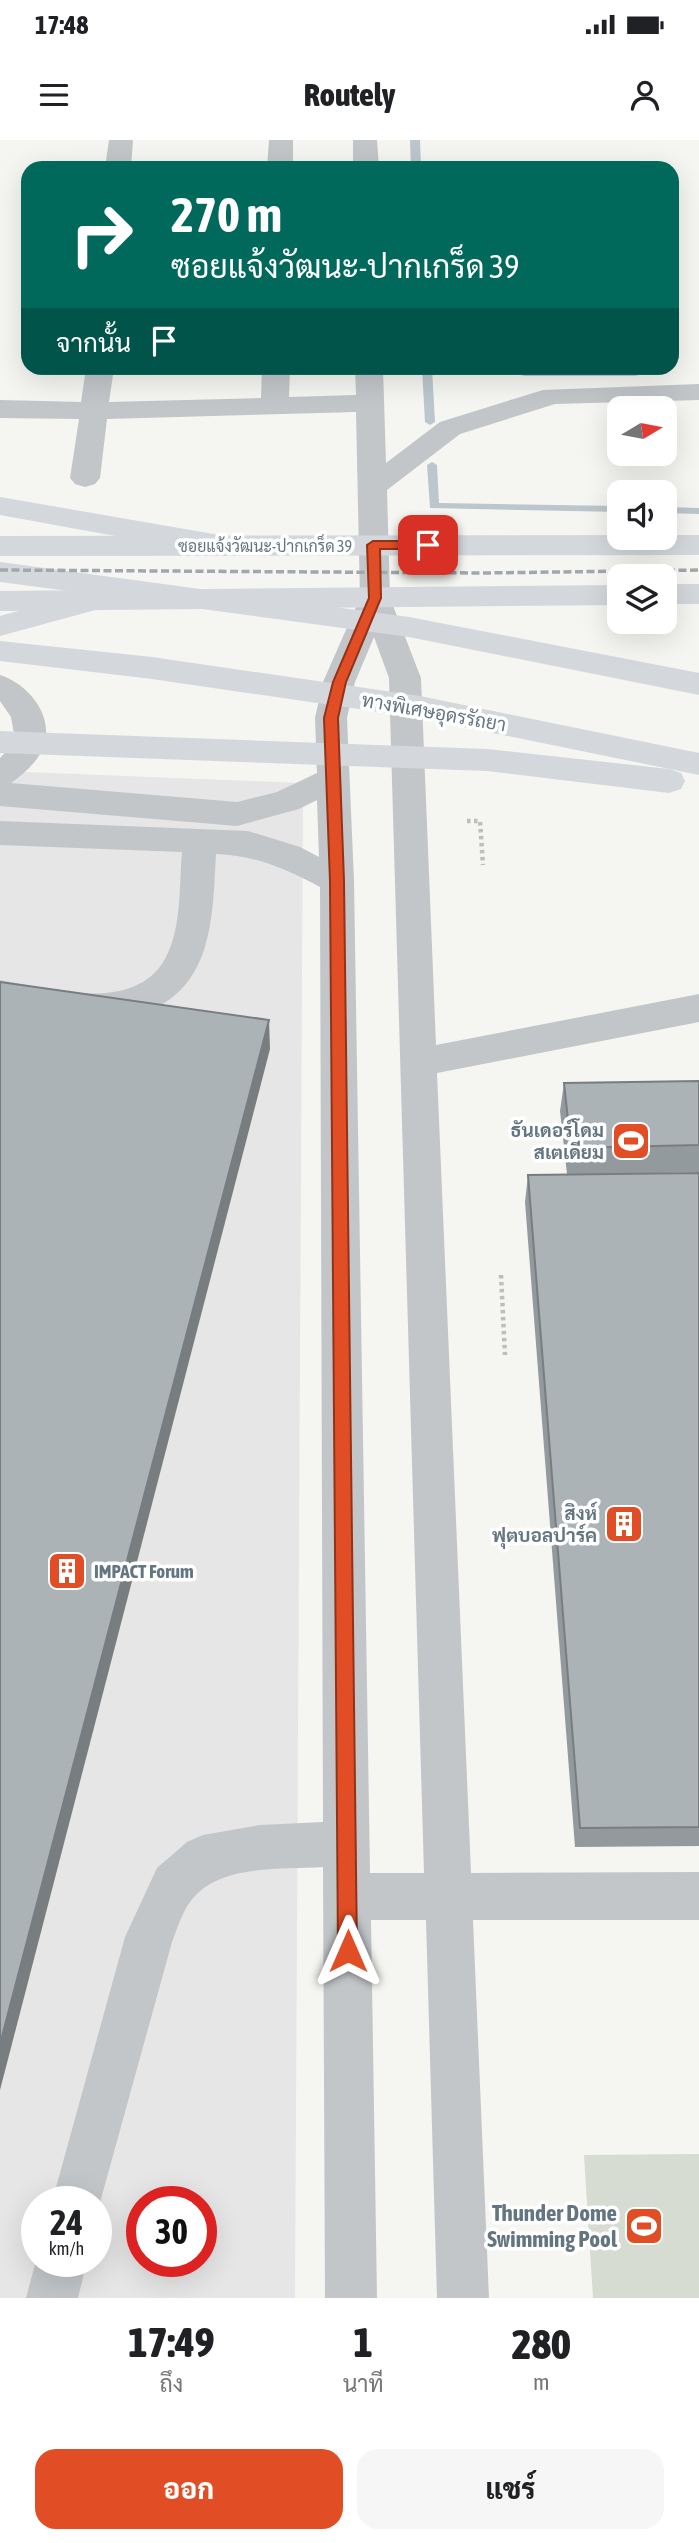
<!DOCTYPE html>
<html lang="th">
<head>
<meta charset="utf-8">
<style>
	:root { --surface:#fff; --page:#f6f6f6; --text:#202124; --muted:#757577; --accent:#e14e25 }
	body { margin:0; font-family:"Asap Condensed",Sarabun,sans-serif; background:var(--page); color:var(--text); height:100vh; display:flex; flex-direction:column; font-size:26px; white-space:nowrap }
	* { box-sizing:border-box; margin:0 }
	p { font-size:23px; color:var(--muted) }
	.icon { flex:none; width:38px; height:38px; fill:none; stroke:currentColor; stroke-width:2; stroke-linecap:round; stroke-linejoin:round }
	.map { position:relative; height:2158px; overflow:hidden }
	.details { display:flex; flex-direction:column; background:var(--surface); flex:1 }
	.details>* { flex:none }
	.hud { position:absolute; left:21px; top:21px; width:658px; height:214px; border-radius:21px; box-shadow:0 7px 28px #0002; background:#00695c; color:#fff; overflow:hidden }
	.needle { width:46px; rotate:80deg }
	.buttons { position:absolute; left:607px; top:256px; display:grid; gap:14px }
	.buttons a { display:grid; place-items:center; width:70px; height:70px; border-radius:14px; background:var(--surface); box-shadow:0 7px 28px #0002; font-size:35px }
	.speed { position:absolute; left:21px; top:2046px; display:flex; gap:14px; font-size:35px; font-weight:700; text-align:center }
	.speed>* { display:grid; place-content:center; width:91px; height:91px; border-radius:50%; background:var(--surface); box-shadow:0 7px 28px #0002; line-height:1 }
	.speed small { font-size:18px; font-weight:400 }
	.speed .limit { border:10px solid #d22; background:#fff; color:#111 }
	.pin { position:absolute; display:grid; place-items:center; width:60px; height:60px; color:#fff; margin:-30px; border-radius:14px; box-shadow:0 4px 10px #0006 }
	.me { position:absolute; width:77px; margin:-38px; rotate:0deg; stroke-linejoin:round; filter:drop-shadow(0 0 5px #0008) }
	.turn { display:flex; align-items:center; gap:24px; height:147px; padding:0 35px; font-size:32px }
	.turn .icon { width:91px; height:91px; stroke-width:2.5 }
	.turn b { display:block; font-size:49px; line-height:60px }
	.then { display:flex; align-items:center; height:66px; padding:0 35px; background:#0003; gap:14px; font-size:26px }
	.eta { display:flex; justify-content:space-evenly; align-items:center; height:119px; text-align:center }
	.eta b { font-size:42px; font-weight:800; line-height:49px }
	.cta { display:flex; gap:14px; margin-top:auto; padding:14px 35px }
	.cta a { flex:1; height:80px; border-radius:21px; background:var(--accent); color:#fff; font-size:28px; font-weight:800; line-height:80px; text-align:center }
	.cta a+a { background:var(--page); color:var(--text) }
	.status { display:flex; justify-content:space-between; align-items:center; height:49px; padding:0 35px; background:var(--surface); direction:ltr }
	.status svg { height:19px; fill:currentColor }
	header { display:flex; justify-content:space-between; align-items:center; height:91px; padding:0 35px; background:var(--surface); font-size:32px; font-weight:800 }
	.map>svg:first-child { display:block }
	.built { fill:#e5e6e5; fill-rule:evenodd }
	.green { fill:#d6dcd2 }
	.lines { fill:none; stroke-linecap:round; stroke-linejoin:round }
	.stream { fill:#bbc7cc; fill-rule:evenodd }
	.path { stroke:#bcbec0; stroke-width:4.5; stroke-dasharray:3.5 3.5; stroke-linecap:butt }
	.minor { fill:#c2c6c9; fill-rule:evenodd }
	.major { fill:#d4d8dc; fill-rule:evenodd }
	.highway { fill:#d4d8dc; fill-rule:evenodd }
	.rail { stroke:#a1a7ac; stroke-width:3.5; stroke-dasharray:8 3.5; stroke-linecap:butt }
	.wall { fill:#939a9d }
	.shaded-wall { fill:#787d80 }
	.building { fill:#abb3b7; stroke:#787d80; stroke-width:2 }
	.route { fill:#e14e25; stroke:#923318; stroke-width:2 }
	.labels { text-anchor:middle; stroke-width:7; stroke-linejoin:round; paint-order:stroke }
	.far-street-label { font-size:16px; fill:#647582; stroke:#fff }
	.street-label { font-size:19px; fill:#647582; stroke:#fff }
	.poi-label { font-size:19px; font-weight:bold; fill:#647582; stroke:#fff; text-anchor:end }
	.near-poi-label { font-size:23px; font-weight:bold; fill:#647582; stroke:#fff; text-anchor:end }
</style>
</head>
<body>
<div class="status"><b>17:48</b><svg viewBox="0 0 49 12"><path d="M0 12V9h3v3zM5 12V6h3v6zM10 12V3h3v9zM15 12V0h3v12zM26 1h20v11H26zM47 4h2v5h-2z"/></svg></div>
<header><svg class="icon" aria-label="menu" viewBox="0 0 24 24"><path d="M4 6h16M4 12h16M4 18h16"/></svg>Routely<svg class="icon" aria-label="person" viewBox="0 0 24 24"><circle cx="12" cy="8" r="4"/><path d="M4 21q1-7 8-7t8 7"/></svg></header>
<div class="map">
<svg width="699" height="2158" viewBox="0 0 699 2158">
	<rect width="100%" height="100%" fill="#f5f5f1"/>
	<!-- built -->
	<path class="built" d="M0 631 303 643 295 2158H0ZM37 2062H96V2121H37ZM142 2062H201V2121H142Z"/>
	<!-- green -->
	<path class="green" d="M699 2014V2158H593L584 2015Z"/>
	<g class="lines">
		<!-- stream -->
		<g class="stream">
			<path d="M410 0H420L421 28H411Z"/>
			<path d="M422 228H432L435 282 430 285 425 282Z"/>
			<path d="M432 322 437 325 439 363 620 366V372L430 368 427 325Z"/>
			<path d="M665 367 699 368V374L665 373Z"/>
		</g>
		<!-- path -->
		<g class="path">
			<path d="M467 681H480L483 725"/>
			<path d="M501 1135 505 1215"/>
		</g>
		<!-- minor -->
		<g class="minor">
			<path d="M109 0H133L131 28H105Z"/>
			<path d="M269 0H293V28H267Z"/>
			<path d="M353 0H377L379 28H353Z"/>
			<path d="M86 228H114L109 262 261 258 262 228H290L289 257 356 255 355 228H383L386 323 440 282 543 250 699 244V260L555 264 460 294 387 350 390 458 421 538 436 905 699 854V882L437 933 471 1733 699 1732V1780H473L489 2158H437L426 1780H371L377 2158H325L323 1727C281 1730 218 1723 190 1762 182 1773 177 1789 172 1802L96 2077V2062H52L125 1797 157 1728 187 1702 203 1695 260 1685 323 1682 320 747C283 728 258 716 216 714 214 746 214 779 204 810 173 902 74 880 0 868V840C50 849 134 874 165 819 182 788 179 746 182 712L0 705V681L248 691 300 707 319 717 317 660 299 669 237 686 0 666V618L11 606 14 594 11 577 0 561V535C26 543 52 572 45 602 41 619 25 633 11 643L237 662 277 652 317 633 315 578 323 542 360 458 356 272 107 279 100 338 95 344 85 347 75 344 70 338 79 279 0 278V260L81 262ZM374 497 389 538 424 1733H370L354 741 347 578 355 542Z"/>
			<path d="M511 228H649L645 234 635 236H525L515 234Z"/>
			<path d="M37 2117V2121H87L78 2158H26Z"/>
		</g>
		<!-- major -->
		<g class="major">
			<path d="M665 395H699V415L0 416V396Z"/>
			<rect x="665" y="444" width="34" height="20"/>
			<path d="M620 445V465L0 471V451Z"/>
		</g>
		<!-- highway -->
		<g class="highway">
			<path d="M0 357 225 396 236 399 240 406 236 413 225 416 0 375Z"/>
			<path d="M0 422 409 477 699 533V555L409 497 99 455 103 462 99 469 0 496V476L84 453 0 442Z"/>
			<path d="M0 501 152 517 420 556 699 613V635L420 578 152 539 0 521Z"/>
			<path d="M0 591 487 609 669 629 681 633 685 641 681 649 669 653 487 631 0 613Z"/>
		</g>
		<!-- rail -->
		<path class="rail" d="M0 430 485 433 699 430"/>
	</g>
	<!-- wall -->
	<path class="wall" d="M699 941V1032L618 1034 699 1033V1706L575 1707 525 1062 528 1035 567 1034 560 971 564 943Z"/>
	<!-- shaded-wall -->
	<path class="shaded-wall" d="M269 880 270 909 0 1950V1904Z"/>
	<!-- building -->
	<g class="building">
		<path d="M0 842 269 880 0 1904Z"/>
		<path d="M699 941V1005L571 1008 564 943Z"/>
		<path d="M699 1033V1687L580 1688 528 1035Z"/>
	</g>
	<!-- route -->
	<path class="route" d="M373 401H428L434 405 428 409H380L381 458 346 542 338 578 344 741 357 1811 355 1818 348 1820 341 1818 338 1811 330 741 324 578 333 542 369 458 367 405Z"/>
	<!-- icons -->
	<defs>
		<symbol id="stadium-square" viewBox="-11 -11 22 22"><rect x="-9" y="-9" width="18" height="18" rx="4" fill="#e14e25" stroke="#fff"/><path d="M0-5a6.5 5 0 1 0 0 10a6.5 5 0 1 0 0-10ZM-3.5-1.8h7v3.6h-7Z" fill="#fff"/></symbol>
		<symbol id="building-square" viewBox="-11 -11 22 22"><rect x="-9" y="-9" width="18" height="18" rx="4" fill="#e14e25" stroke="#fff"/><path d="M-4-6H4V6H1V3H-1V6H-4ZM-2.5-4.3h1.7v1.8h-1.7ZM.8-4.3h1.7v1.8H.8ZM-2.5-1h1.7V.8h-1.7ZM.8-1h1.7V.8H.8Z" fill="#fff"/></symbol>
	</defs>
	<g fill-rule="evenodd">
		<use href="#stadium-square" x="609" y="979" width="44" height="44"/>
		<use href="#building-square" x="602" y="1362" width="44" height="44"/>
		<use href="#building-square" x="45" y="1409" width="44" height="44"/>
		<use href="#stadium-square" x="622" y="2064" width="44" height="44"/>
	</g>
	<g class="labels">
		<!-- far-street labels -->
		<g class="far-street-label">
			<text x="265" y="412">ซอยแจ้งวัฒนะ-ปากเกร็ด 39</text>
		</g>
		<!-- street labels -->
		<g class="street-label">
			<text transform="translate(434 572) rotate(10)" y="7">ทางพิเศษอุดรรัถยา</text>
		</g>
		<!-- poi labels -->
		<g class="poi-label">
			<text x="604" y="997">ธันเดอร์โดม<tspan x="604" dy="22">สเตเดียม</tspan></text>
			<text x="597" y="1380">สิงห์<tspan x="597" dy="22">ฟุตบอลปาร์ค</tspan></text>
			<text x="94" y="1438" text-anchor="start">IMPACT Forum</text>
		</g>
		<!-- near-poi labels -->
		<g class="near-poi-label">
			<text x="617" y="2081">Thunder Dome<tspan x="617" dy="26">Swimming Pool</tspan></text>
		</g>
	</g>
</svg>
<div class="buttons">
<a><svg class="needle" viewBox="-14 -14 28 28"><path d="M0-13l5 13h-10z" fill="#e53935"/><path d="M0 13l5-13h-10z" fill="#757577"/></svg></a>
<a><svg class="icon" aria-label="sound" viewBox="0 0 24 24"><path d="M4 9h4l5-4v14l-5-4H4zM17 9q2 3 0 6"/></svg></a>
<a><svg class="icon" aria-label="layers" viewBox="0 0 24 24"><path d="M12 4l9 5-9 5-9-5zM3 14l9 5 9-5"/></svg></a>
</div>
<div class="speed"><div>24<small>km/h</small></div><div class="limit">30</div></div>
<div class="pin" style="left:428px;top:405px;background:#d93025"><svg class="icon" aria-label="arrive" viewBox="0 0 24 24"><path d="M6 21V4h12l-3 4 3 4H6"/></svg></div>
<svg class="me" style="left:348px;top:1811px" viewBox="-20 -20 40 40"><path d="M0-17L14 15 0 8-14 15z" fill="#e14e25" stroke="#fff" stroke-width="4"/></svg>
<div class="hud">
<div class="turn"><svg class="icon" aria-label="right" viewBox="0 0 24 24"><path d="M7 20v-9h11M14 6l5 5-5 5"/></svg><div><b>270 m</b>ซอยแจ้งวัฒนะ-ปากเกร็ด 39</div></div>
<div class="then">จากนั้น<svg class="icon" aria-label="arrive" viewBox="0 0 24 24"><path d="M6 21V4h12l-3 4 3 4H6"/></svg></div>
</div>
</div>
<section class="details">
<div class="eta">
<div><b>17:49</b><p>ถึง</p></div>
<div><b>1</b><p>นาที</p></div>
<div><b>280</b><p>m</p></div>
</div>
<div class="cta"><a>ออก</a><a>แชร์</a></div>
</section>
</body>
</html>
